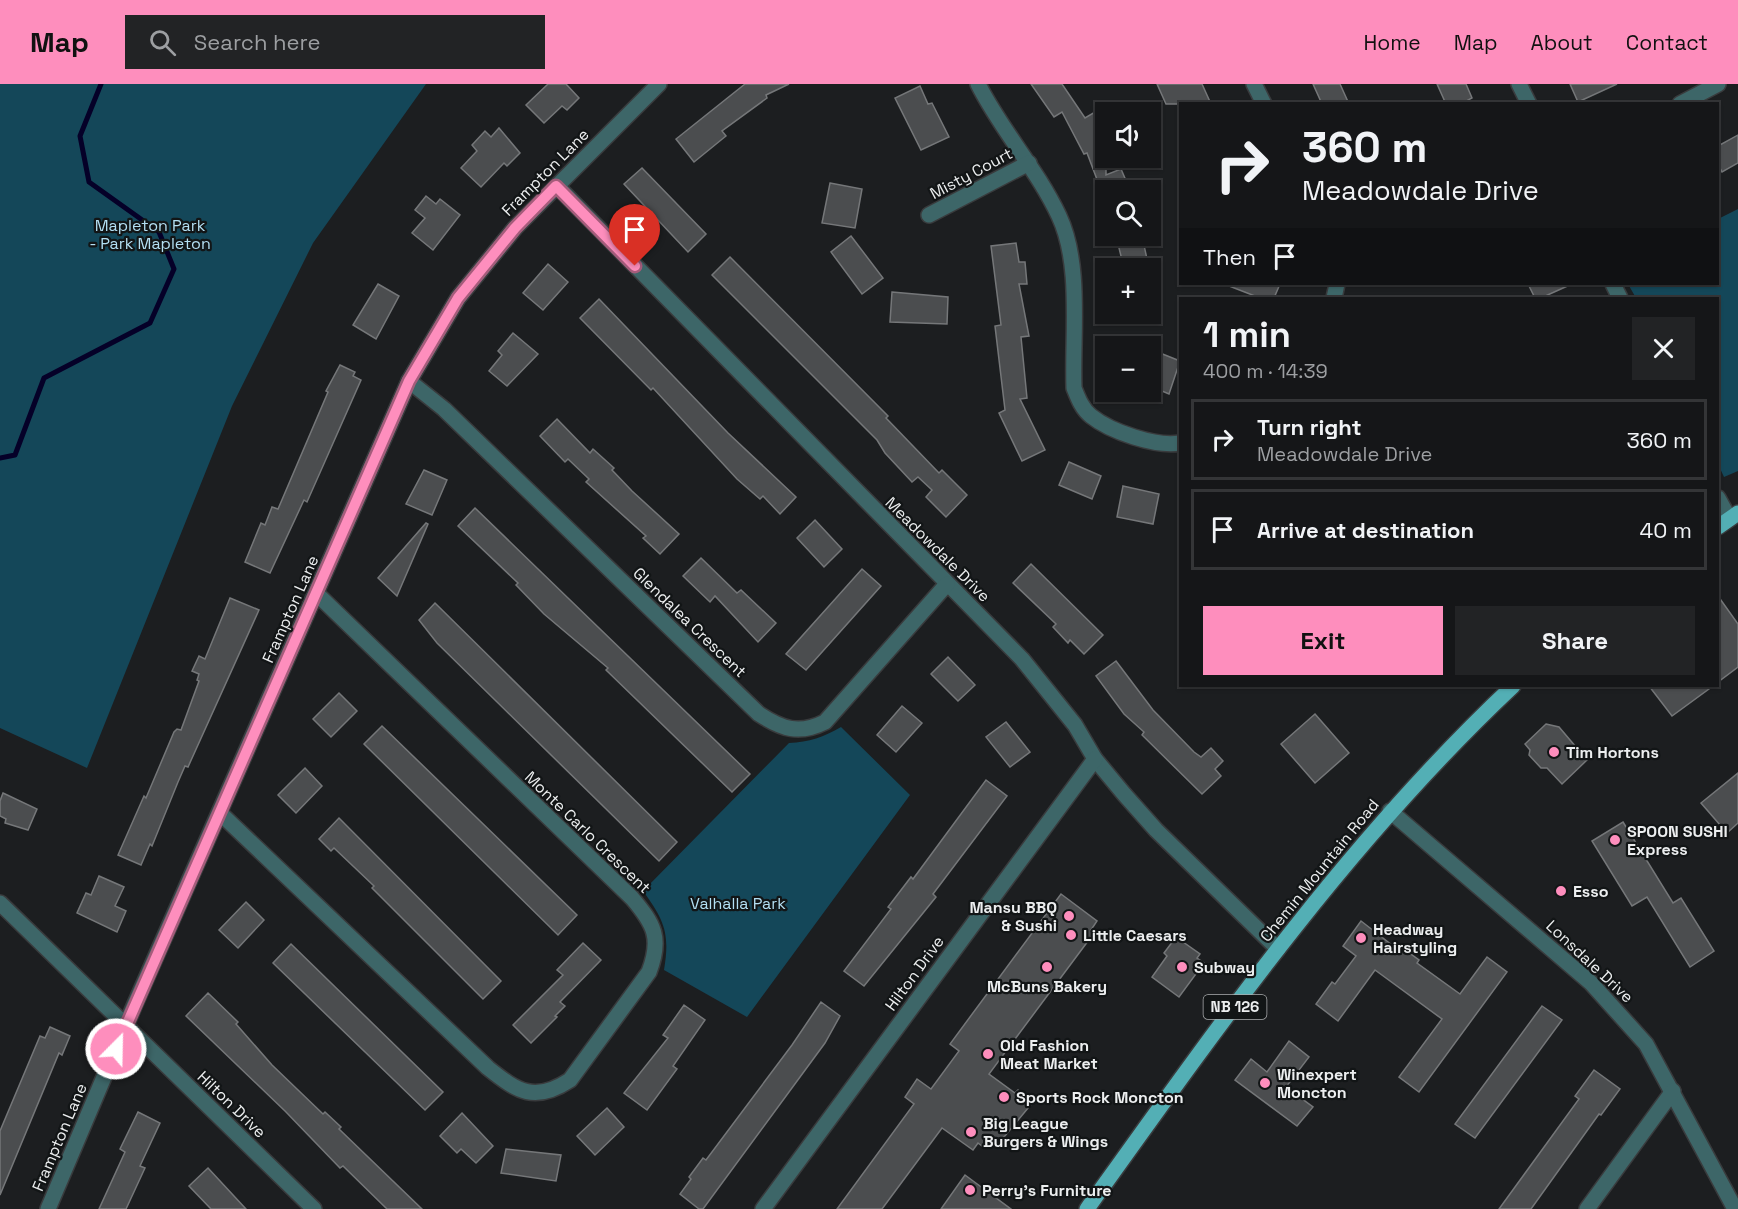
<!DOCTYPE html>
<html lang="en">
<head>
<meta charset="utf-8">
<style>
	:root { --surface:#151618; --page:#222325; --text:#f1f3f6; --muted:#9d9fa2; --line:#343537; --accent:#fe8ebd }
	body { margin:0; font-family:"Space Grotesk",sans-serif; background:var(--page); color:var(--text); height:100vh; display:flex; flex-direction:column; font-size:22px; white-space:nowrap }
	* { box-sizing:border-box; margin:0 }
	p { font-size:20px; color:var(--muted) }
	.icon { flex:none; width:33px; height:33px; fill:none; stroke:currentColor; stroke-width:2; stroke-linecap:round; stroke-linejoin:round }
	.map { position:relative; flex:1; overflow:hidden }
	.panel { position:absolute; left:1179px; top:213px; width:540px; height:390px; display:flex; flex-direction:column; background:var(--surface); border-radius:0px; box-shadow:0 2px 4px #0004,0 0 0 2px var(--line) }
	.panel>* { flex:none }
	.hud { position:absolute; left:1179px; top:18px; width:540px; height:183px; border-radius:0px; box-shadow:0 2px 4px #0004,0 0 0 2px var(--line); background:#151618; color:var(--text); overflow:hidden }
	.tools { position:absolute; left:1095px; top:18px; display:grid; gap:12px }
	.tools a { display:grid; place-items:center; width:66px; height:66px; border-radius:0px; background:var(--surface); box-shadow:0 2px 4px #0004,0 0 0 2px var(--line); font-size:30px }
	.pin { position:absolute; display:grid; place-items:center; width:51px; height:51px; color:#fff; margin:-62px -26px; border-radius:50% 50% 50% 0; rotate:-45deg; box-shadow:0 0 6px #0007 }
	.pin .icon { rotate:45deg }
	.me { position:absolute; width:66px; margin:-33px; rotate:23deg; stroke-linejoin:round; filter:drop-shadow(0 0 4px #0008) }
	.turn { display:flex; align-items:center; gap:21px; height:126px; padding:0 24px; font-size:27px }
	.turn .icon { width:78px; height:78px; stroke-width:2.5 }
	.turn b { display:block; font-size:42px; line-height:51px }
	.then { display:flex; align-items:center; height:57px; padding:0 24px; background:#0003; gap:12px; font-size:22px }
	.round { display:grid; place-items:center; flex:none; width:63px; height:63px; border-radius:0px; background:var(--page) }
	.head { display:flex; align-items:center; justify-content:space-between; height:102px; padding:0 24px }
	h1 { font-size:36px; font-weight:700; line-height:45px }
	.button { display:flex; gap:12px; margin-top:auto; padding:12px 24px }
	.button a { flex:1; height:69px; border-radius:0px; background:var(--accent); color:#111; font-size:24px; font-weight:700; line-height:69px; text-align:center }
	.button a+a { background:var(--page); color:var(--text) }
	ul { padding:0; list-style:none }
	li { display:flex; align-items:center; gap:18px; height:81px; margin:0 12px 9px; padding:0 12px; border:3px solid var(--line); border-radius:0px }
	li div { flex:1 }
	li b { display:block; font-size:22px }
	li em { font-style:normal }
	header { display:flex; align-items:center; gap:36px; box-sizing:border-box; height:84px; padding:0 30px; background:var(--accent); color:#111 }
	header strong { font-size:28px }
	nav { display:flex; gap:33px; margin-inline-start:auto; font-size:21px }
	.search { width:420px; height:54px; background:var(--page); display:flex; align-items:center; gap:15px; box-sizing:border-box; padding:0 21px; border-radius:0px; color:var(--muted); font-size:22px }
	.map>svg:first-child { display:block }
	.green { fill:#144759 }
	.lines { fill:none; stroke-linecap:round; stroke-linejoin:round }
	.stream { stroke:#050028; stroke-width:5 }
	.building { fill:#4b4d4f; stroke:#757779; stroke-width:1.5 }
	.street-casing { stroke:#393b3d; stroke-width:18 }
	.primary-casing { stroke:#393b3d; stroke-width:18 }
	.street { stroke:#3d6668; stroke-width:15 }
	.primary { stroke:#53afb5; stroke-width:15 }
	.route-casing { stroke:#a55c7b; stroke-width:15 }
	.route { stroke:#fe8ebd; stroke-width:10 }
	.poi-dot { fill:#fe8ebd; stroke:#121516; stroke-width:2 }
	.labels { text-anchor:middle; stroke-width:4.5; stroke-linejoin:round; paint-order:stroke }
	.shield { fill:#121516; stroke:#abadae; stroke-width:1.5 }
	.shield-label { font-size:15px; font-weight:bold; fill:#eceeef }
	.street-label { font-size:16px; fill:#eceeef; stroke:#121516 }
	.park-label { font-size:16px; fill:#b3dff3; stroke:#121516 }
	.poi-label { font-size:16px; font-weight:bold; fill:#eceeef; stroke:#121516; text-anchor:start }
</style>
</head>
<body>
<header>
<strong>Map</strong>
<div class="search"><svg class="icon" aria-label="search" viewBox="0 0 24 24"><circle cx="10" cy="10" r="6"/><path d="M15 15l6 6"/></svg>Search here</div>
<nav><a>Home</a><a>Map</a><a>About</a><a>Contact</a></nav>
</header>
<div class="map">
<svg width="1738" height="1125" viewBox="0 0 1738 1125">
	<rect width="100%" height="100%" fill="#1c1e20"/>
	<!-- green -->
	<g class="green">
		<path d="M0 0H426L313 159 232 322 87 684 0 644Z"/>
		<path d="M1738 125V387L1724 393 1718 380V214H1636L1628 200H1718V135Z"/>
		<path d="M841 643 910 711 747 933 664 886C670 850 665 837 643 807L789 659C809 658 824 653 841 643Z"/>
	</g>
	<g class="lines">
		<!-- stream -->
		<path class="stream" d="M0 374 15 371 44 294 150 239 174 185 159 148 89 98 80 52 101 0"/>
	</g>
	<!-- building -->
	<g class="building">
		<path d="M548 0H566L579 14 567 26 562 22 544 39 526 21Z"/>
		<path d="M745 0H789L766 11 767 14 722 47 726 52 694 78 676 55Z"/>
		<path d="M1031 0H1062L1085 34 1095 28 1101 40 1106 37V91L1121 85 1130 106H1106L1104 114 1087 69 1084 70 1062 28 1054 33Z"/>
		<path d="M1157 0H1202L1211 20H1166Z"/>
		<path d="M1313 0H1340L1349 20H1322Z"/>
		<path d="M1437 0H1466L1472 14 1461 20H1446Z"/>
		<path d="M1570 0H1617L1578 18Z"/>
		<path d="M920 2 928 20 932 19 949 53 921 66 895 14Z"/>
		<path d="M499 44 520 69 507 82 504 79 481 103 461 84 477 67 472 61 485 47 491 53Z"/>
		<path d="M1738 51V79L1722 88 1718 80V62Z"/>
		<path d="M642 84 706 150 688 168 624 100Z"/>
		<path d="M830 99 862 105 855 144 822 139Z"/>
		<path d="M426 112 436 120 440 115 460 131 433 166 412 149 425 134 415 126Z"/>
		<path d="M851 152 883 194 862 210 831 168Z"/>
		<path d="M1116 152H1142L1147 175 1123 180Z"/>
		<path d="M1016 159 1019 178H1025L1027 200H1019L1029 252 1021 253 1027 314 1020 315 1045 366 1022 377 999 329 1005 326 995 242 1001 241 991 162Z"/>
		<path d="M730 173 888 332 886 334 939 389 942 386 967 411 946 433 926 413 932 406 918 393 912 398 885 369 877 356 712 191Z"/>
		<path d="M548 180 568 198 543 226 523 209Z"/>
		<path d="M378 200 399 212 376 255 353 241Z"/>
		<path d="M1224 200H1280L1274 214H1260Z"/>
		<path d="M1528 200H1572L1541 214H1535Z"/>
		<path d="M892 208 948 213 947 240 890 238Z"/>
		<path d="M599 215 728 349 796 413 780 430 763 412 760 415 737 395 653 304 651 306 580 234Z"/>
		<path d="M513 249 538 270 507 302 489 287 502 271 498 267Z"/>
		<path d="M1150 265 1180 277 1169 310 1150 302Z"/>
		<path d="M340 281 355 288 353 292 361 296 307 418 304 416 270 489 245 478 261 439 265 441 272 423 278 425 328 308 326 307Z"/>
		<path d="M557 335 590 369 593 365 614 384 612 386 632 407 679 450 660 470 643 454 646 452 586 398 589 395 568 375 565 378 540 352Z"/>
		<path d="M1069 378 1101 392 1092 415 1059 401Z"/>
		<path d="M424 386 447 396 432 431 406 420Z"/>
		<path d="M1123 402 1159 410 1153 440 1117 433Z"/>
		<path d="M475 424 750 690 732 708 606 586 608 584 544 530 516 501 518 499 458 442Z"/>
		<path d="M815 436 842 465 824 483 797 454Z"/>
		<path d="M426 439 428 440 397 512 378 494Z"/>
		<path d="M701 474 737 509 741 506 776 539 758 558 715 512 710 518 683 492Z"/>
		<path d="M1031 480 1103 551 1084 570 1070 556 1068 559 1053 543 1056 540 1013 499Z"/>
		<path d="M862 485 881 502 806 586 786 570Z"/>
		<path d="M1718 512 1738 540V583L1718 598Z"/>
		<path d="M230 514 259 526 188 683 185 682 178 698 152 762 150 760 141 781 118 771 144 712 146 714 174 648 177 645 181 646 199 597 197 596 199 590 192 587 199 572 205 575Z"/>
		<path d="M435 519 677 758 659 777 437 559 419 536Z"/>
		<path d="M948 573 975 601 958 617 931 590Z"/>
		<path d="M1116 577 1153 626 1194 668 1201 673 1211 664 1223 677 1215 685 1221 692 1202 710 1142 651 1144 648 1124 630 1096 592Z"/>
		<path d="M1649 602H1713L1672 632Z"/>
		<path d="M339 609 357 627 331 653 313 635Z"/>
		<path d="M902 622 922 639 896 668 877 651Z"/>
		<path d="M1315 630 1349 669 1315 699 1281 660Z"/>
		<path d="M1006 638 1030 668 1010 683 986 653Z"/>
		<path d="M1546 640 1559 643 1587 676 1562 700 1547 684H1541L1529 671 1530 666 1525 660Z"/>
		<path d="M382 642 577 831 558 851 364 660Z"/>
		<path d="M305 684 322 702 296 729 278 711Z"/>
		<path d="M1738 689V739L1727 749 1701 719Z"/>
		<path d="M986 696 1007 712 933 810 936 813 864 902 844 887 891 825 888 823 911 793 913 795Z"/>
		<path d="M3 709 37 725 28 746 5 739 6 735 0 732V717Z"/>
		<path d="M339 734 501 897 483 915 372 804 374 802 334 764 331 767 319 755Z"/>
		<path d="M1623 738 1673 819 1681 814 1714 867 1690 883 1647 813 1632 822 1592 757Z"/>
		<path d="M99 792 124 803 115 822 126 827 117 848 77 829 86 809 91 811Z"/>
		<path d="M1061 810 1097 837 1091 846 1094 849 989 990 1015 1009 1018 1006 1033 1018 1000 1058 990 1051 982 1062 978 1059 973 1066 942 1044 882 1125H837L914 1020 905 1013 917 995 931 1005 959 967 950 960Z"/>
		<path d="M246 818 264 836 238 864 219 846Z"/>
		<path d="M1361 837 1392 861 1394 858 1419 876 1417 879 1460 910 1487 873 1507 888 1419 1008 1399 993 1442 935 1375 886 1338 937 1316 920 1332 898 1335 900 1356 872 1343 862Z"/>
		<path d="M1176 853 1200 870 1197 874 1204 879 1179 913 1152 893 1167 872 1164 869Z"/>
		<path d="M583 859 601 876 560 918 565 922 555 932 557 933 531 959 513 941 563 891 557 886Z"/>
		<path d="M291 860 443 1008 425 1026 273 879Z"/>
		<path d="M208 909 238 938 236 940 272 981 323 1030 325 1028 341 1043 339 1045 422 1125H387L343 1082 340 1084 285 1027 186 932Z"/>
		<path d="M821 918 840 932 825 959 703 1125H699L680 1110 691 1095 689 1093 703 1074 706 1076 792 961Z"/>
		<path d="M684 921 705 936 673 982 677 985 647 1026 624 1009 668 954 663 951Z"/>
		<path d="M1542 922 1562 936 1475 1054 1455 1040Z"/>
		<path d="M50 943 70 952 62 971 59 969 0 1111V1047L40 952 45 954Z"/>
		<path d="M1289 957 1309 973 1286 1003 1313 1023 1297 1042 1235 996 1251 975 1267 988Z"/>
		<path d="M1594 986 1620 1005 1601 1031 1599 1030 1531 1125H1499L1579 1015 1575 1012Z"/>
		<path d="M607 1024 624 1043 595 1071 577 1052Z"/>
		<path d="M138 1028 160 1039 140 1082 145 1084 126 1125H99L125 1068 120 1065Z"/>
		<path d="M462 1029 493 1062 476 1079 461 1065 457 1069 440 1052Z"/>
		<path d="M506 1065 561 1071 556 1097 501 1089Z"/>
		<path d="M208 1084 246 1125H211L189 1102Z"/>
		<path d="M965 1091 1011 1125H941Z"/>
	</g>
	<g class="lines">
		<defs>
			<g id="street">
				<path d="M978 0C1001 46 1037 85 1059 132 1082 181 1072 251 1074 304 1078 314 1082 325 1091 332 1111 348 1156 363 1180 359"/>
				<path d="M1254 0 1264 20"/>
				<path d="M1519 0 1529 20"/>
				<path d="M1680 20 1718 0"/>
				<path d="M557 102 1022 575 1075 641 1095 675 1124 710 1156 746 1278 865"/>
				<path d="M929 131 1029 79"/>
				<path d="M1613 200 1620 214"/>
				<path d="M1334 214 1337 200"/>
				<path d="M409 297 444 325 759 630C782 645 799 651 825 638L947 500"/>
				<path d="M1718 414 1729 434"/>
				<path d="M1390 727 1591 899 1646 960 1735 1125"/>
				<path d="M220 729 488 984C518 1008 535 1019 570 996L649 888C662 854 654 840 632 814L316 509"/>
				<path d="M0 819 314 1125"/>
				<path d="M48 1125 135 920 409 297 458 214 515 144 659 0"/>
				<path d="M763 1125 1095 675"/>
				<path d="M1587 1125 1673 1007"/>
			</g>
			<g id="primary">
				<path d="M1718 443 1738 429"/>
				<path d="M1087 1125C1218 942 1349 756 1513 602"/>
			</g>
		</defs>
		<!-- street casing -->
		<use href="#street" class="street-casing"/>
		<!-- primary casing -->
		<use href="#primary" class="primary-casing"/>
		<!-- street -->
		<use href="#street" class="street"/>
		<!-- primary -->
		<use href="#primary" class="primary"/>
	</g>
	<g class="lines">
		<defs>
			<path id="route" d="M116 965 409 297 458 214 515 144 556 102 635 182"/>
		</defs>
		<!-- route casing -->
		<use href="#route" class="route-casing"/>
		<!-- route -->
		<use href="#route" class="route"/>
	</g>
	<!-- markers -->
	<g class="poi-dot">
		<circle cx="1554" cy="668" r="6"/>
		<circle cx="1615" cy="756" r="6"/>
		<circle cx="1561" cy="807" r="6"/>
		<circle cx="1069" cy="832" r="6"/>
		<circle cx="1071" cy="851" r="6"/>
		<circle cx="1361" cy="854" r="6"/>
		<circle cx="1047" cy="883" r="6"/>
		<circle cx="1182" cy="883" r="6"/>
		<circle cx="988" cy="970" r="6"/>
		<circle cx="1265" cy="999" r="6"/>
		<circle cx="1004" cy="1013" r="6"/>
		<circle cx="971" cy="1048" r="6"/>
		<circle cx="970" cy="1106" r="6"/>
	</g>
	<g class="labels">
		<!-- shield labels -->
		<rect class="shield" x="1203.5" y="911" width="63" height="24" rx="4.5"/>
		<g class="shield-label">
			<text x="1235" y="928">NB 126</text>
		</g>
		<!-- street labels -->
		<g class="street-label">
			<text transform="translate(545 88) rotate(-45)" y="6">Frampton Lane</text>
			<text transform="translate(971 89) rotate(-28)" y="6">Misty Court</text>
			<text transform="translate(938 465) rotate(45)" y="6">Meadowdale Drive</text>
			<text transform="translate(290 525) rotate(-66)" y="6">Frampton Lane</text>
			<text transform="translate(690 538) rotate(44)" y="6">Glendalea Crescent</text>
			<text transform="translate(588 748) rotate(44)" y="6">Monte Carlo Crescent</text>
			<text transform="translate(1319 786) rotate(-51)" y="6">Chemin Mountain Road</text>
			<text transform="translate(1590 877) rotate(43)" y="6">Lonsdale Drive</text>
			<text transform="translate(914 889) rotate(-54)" y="6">Hilton Drive</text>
			<text transform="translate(232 1020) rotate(44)" y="6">Hilton Drive</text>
			<text transform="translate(59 1053) rotate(-67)" y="6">Frampton Lane</text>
		</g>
		<!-- park labels -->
		<g class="park-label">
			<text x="150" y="147">Mapleton Park<tspan x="150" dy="18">- Park Mapleton</tspan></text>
			<text x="738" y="825">Valhalla Park</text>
		</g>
		<!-- poi labels -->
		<g class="poi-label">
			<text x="1566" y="674">Tim Hortons</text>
			<text x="1627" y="753">SPOON SUSHI<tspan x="1627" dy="18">Express</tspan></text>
			<text x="1573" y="813">Esso</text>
			<text x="1057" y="829" text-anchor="end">Mansu BBQ<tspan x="1057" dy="18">&amp; Sushi</tspan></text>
			<text x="1373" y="851">Headway<tspan x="1373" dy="18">Hairstyling</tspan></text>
			<text x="1083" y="857">Little Caesars</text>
			<text x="1194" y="889">Subway</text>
			<text x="1047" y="908" text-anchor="middle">McBuns Bakery</text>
			<text x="1000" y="967">Old Fashion<tspan x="1000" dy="18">Meat Market</tspan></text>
			<text x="1277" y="996">Winexpert<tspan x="1277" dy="18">Moncton</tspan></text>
			<text x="1016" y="1019">Sports Rock Moncton</text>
			<text x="983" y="1045">Big League<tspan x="983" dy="18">Burgers &amp; Wings</tspan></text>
			<text x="982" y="1112">Perry's Furniture</text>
		</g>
	</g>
</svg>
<div class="tools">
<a><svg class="icon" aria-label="sound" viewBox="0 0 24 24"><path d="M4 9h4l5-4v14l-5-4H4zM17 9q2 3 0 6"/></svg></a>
<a><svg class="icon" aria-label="search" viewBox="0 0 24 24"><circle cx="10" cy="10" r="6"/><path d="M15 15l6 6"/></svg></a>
<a>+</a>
<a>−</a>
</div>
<div class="pin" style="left:635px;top:182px;background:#d93025"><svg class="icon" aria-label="arrive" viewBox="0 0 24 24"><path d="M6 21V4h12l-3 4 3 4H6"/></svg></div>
<svg class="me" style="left:116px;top:965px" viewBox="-20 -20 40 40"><circle r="17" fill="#fe8ebd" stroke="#fff" stroke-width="3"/><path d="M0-11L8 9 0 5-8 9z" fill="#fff"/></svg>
<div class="hud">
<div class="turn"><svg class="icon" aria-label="right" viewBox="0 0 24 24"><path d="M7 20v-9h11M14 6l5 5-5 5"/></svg><div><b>360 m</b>Meadowdale Drive</div></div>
<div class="then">Then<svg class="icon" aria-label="arrive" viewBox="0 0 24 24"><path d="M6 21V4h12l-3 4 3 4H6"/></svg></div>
</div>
<section class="panel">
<div class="head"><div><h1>1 min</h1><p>400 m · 14:39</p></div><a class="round"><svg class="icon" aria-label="close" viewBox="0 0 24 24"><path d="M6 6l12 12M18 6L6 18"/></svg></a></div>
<ul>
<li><svg class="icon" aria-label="right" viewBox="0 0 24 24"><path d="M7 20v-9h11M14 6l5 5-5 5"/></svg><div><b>Turn right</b><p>Meadowdale Drive</p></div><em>360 m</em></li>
<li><svg class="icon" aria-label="arrive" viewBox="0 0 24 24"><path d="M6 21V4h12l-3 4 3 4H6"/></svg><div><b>Arrive at destination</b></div><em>40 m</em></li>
</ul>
<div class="button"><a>Exit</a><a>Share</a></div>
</section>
</div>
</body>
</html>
